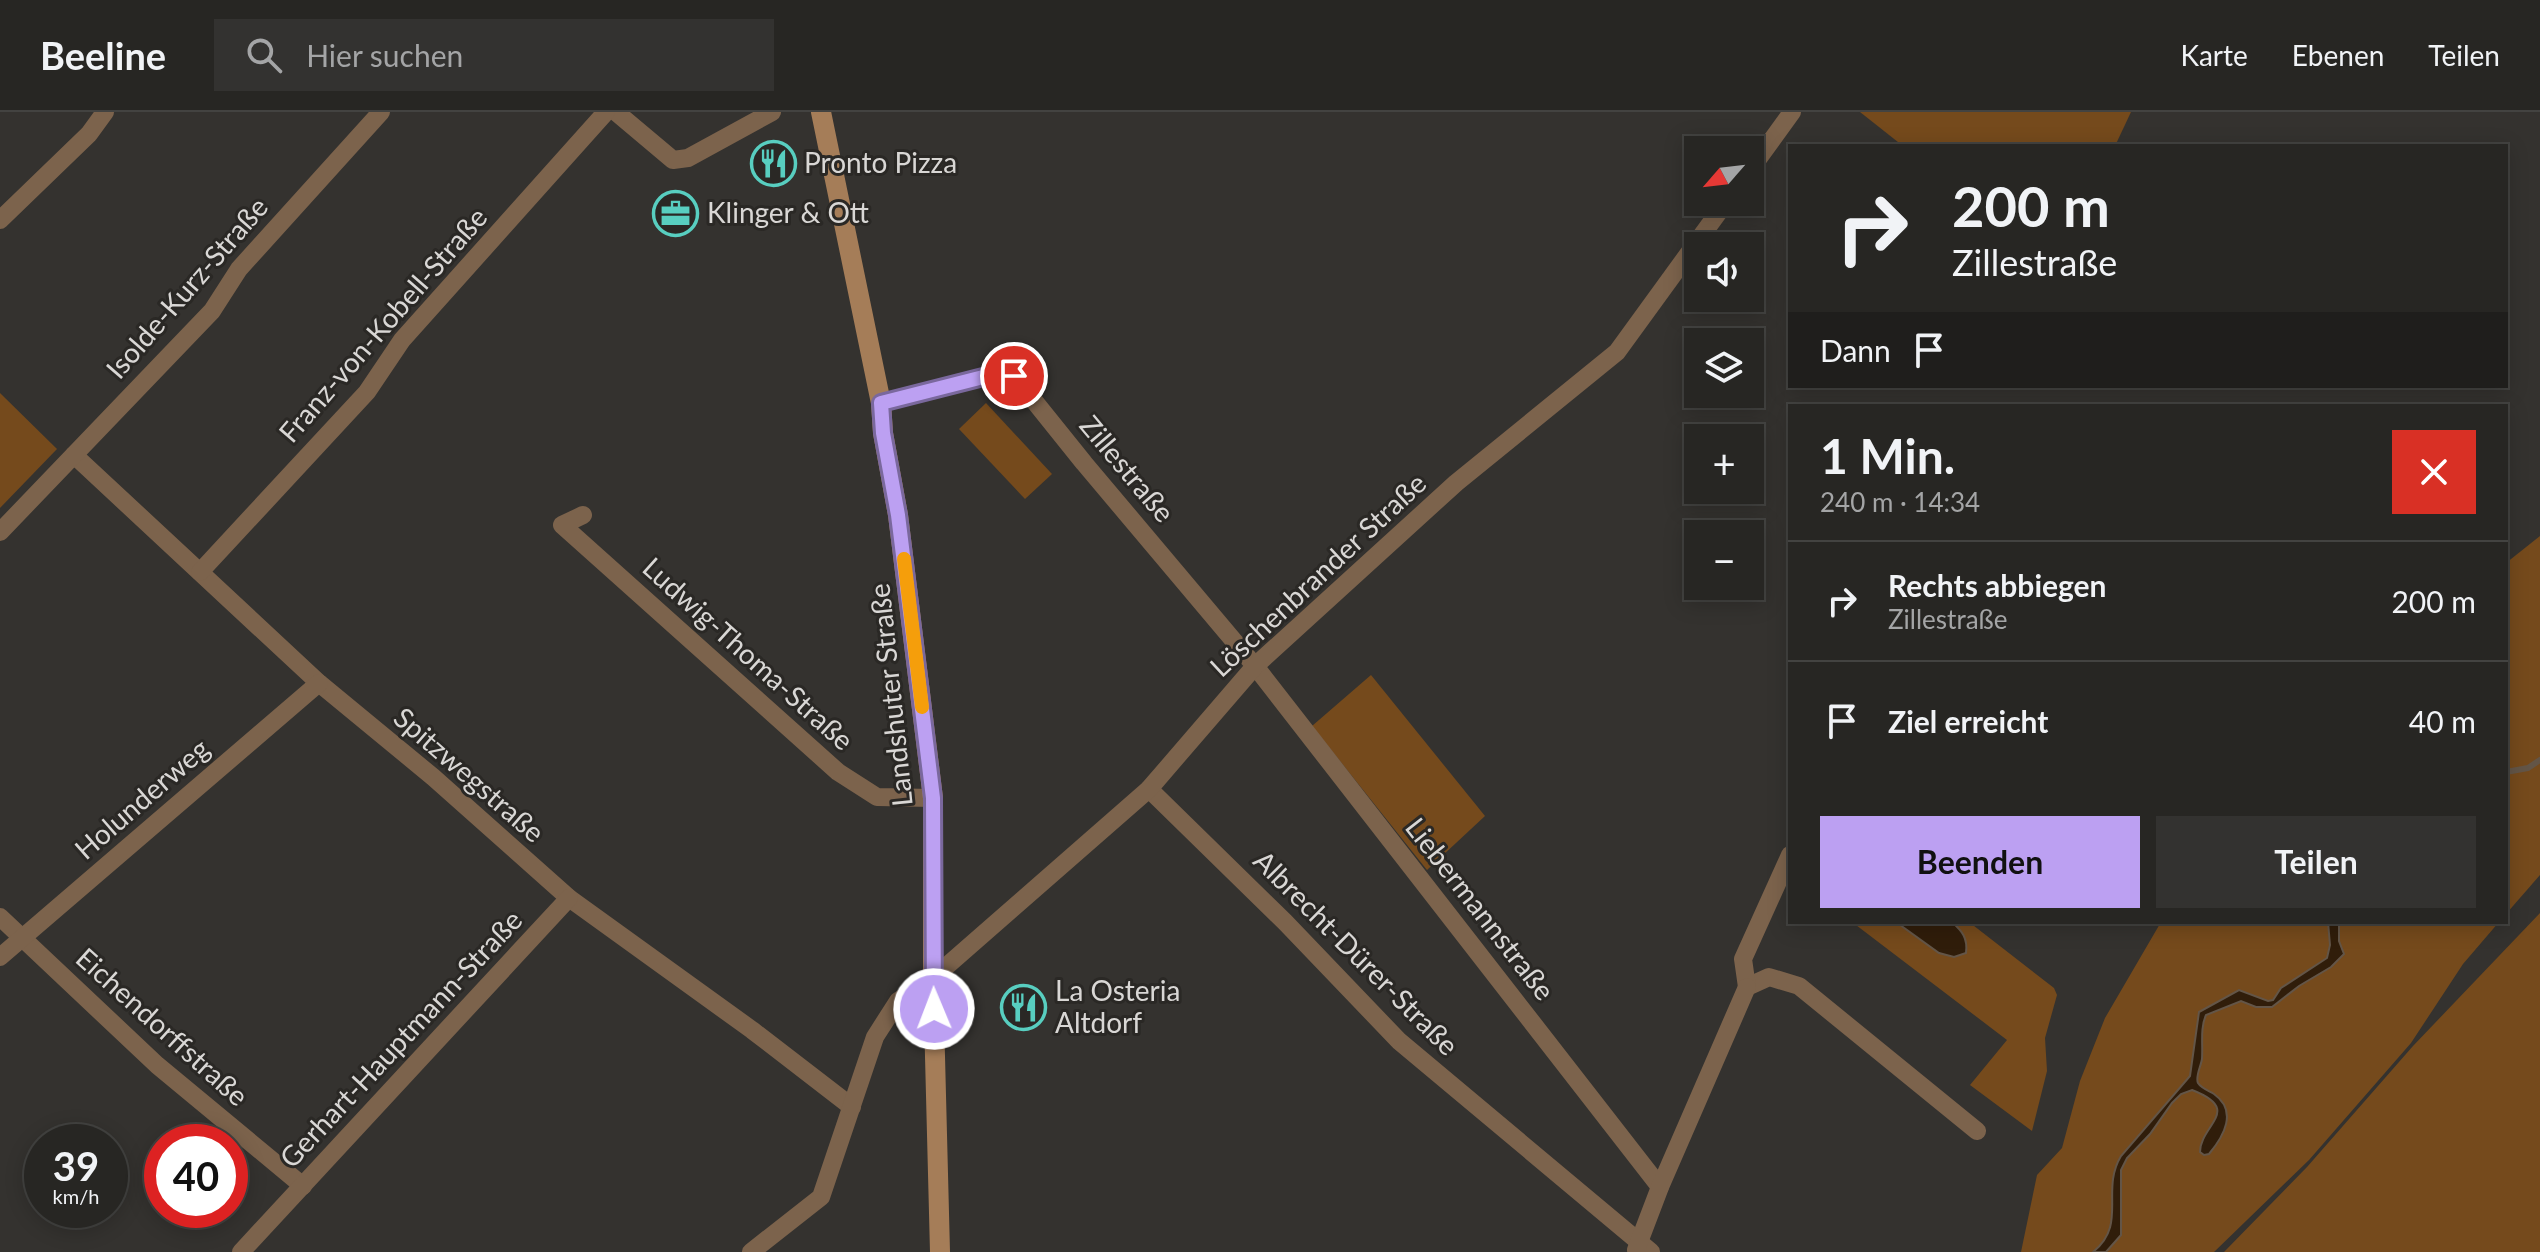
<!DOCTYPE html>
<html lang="de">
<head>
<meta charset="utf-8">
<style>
	:root { --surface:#272623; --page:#333230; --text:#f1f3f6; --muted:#a4a5a6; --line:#434341; --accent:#bca0f2 }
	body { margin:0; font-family:Lato,sans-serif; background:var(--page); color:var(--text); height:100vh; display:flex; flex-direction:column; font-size:30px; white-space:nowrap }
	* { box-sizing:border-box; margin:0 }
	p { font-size:26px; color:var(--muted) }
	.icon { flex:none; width:44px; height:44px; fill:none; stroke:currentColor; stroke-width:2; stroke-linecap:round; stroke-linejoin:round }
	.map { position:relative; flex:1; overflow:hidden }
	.panel { position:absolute; left:1788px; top:292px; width:720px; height:520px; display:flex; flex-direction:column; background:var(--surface); border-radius:0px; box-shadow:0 4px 20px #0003,0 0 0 2px var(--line) }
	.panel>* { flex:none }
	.top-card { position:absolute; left:1788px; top:32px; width:720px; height:244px; border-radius:0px; box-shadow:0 4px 20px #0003,0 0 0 2px var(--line); background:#272623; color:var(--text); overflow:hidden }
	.needle { width:52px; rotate:242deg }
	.controls { position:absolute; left:1684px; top:24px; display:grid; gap:16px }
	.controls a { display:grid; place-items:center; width:80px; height:80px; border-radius:0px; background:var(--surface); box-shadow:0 4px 20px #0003,0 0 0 2px var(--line); font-size:40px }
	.speed { position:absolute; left:24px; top:1012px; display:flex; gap:16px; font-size:40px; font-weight:700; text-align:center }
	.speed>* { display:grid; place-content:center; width:104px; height:104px; border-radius:50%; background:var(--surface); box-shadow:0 4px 20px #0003,0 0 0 2px var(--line); line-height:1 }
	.speed small { font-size:20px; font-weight:400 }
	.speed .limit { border:12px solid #d22; background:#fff; color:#111 }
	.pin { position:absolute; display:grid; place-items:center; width:68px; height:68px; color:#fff; margin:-34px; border:4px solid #fff; border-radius:50%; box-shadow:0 2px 8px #0007 }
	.me { position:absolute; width:88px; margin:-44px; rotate:359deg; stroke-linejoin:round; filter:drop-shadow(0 0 6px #0008) }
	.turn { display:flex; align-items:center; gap:28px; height:168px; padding:0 32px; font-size:36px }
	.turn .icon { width:104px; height:104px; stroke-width:2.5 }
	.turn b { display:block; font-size:56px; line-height:68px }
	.then { display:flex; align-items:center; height:76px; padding:0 32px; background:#0003; gap:16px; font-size:30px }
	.round { display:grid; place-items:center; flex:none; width:84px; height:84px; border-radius:0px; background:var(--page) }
	.headline { display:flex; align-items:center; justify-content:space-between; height:136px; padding:0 32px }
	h1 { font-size:48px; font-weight:700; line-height:60px }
	.action { display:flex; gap:16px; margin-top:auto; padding:16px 32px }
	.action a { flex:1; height:92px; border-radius:0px; background:var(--accent); color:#111; font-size:32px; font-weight:700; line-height:92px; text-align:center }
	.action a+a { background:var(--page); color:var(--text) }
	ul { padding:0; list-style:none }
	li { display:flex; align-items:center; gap:24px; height:120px; padding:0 32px; border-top:2px solid var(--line) }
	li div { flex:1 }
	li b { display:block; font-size:30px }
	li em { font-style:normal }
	header { display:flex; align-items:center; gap:48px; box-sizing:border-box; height:112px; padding:0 40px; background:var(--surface); border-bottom:2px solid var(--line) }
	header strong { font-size:38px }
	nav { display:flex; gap:44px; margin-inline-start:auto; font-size:28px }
	.search { width:560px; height:72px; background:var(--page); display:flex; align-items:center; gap:20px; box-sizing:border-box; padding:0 28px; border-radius:0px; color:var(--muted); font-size:30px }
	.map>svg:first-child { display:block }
	.green { fill:#754a1c }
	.water { fill:#301d0a; stroke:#635547; stroke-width:2 }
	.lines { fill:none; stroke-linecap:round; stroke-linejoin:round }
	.stream { stroke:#635547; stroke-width:6 }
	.street { stroke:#7c634c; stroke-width:18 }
	.secondary { stroke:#a57d58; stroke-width:20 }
	.route-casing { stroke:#7a689d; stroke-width:20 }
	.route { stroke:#bca0f2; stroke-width:14 }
	.slow { stroke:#f59e0b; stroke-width:14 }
	.labels { text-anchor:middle; stroke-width:6; stroke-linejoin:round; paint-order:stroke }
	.poi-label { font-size:28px; fill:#d9d7d5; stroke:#2a2825; text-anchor:start }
	.street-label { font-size:28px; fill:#d9d7d5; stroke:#2a2825 }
</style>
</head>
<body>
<header>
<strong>Beeline</strong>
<div class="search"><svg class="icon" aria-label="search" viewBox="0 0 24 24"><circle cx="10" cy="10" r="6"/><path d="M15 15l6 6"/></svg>Hier suchen</div>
<nav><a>Karte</a><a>Ebenen</a><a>Teilen</a></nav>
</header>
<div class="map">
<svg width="2540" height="1140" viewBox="0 0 2540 1140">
	<rect width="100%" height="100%" fill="#34322f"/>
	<!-- green -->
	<g class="green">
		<path d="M1860 0H2131L2115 34H1903Z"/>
		<path d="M0 281 57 337 0 396Z"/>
		<path d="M986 291 1052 362 1025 387 959 317Z"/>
		<path d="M2540 424V763L2506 802V451Z"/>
		<path d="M1371 563 1485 704 1427 758 1312 614Z"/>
		<path d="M2540 801V1140H2224L2307 1055 2413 934Z"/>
		<path d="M1852 810H1969L2054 876 2057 883 2045 926 2047 959 2032 1019 1970 973 2007 928Z"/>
		<path d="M2161 810H2499L2463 852 2411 931 2309 1048 2214 1140H2021L2037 1063 2062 1036 2080 969 2105 906Z"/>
	</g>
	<!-- water -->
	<g class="water">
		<path d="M1896 810H1952C1962 819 1968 826 1966 841L1954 845 1939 841Z"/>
		<path d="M2328 810H2339V829L2344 842 2331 855 2299 874 2272 895H2256L2241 889 2206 903C2200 916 2203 932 2202 947 2201 954 2195 965 2198 971 2201 976 2209 979 2214 982 2238 999 2224 1024 2209 1042L2204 1043 2200 1040C2200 1013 2244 998 2192 978L2181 982 2172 991 2150 1022 2127 1046 2121 1058V1123L2106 1140H2093C2128 1112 2100 1079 2121 1044L2190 964 2199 900 2239 878 2268 889 2273 888 2281 876 2327 846 2330 833Z"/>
	</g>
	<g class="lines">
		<!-- stream -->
		<path class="stream" d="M2506 660 2528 656 2540 648"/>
		<!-- street -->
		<g class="street">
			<path d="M616 0 673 48 688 46 772 0"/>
			<path d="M1750 58 1792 0"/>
			<path d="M0 108 89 22 105 0"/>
			<path d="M881 291 999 261 1014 264 1084 351 1255 554 1660 1075"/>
			<path d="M74 343 319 571 433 665 569 786 752 918 852 995"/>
			<path d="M583 403 562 413 838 660 877 685 933 686"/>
			<path d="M0 420 212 199 239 157 381 0"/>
			<path d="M200 460 367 280 402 228 606 0"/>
			<path d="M1149 677 1285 810 1399 929 1651 1140"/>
			<path d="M0 805 157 953 303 1074"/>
			<path d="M0 845 319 571"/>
			<path d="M1747 875 1769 865 1799 874 1977 1019"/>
			<path d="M1747 875 1743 847 1790 743"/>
			<path d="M1636 1138 1660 1075 1747 875"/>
			<path d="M241 1140 569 786"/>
			<path d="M751 1140 821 1085 875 925 898 889 933 866 1149 677 1255 554 1456 371 1617 240 1726 90"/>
		</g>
		<!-- secondary -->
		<path class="secondary" d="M821 0 881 291 883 321 898 403 933 686V866L940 1140"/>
	</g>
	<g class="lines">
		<defs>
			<path id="route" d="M934 897 933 686 898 403 883 321 881 291 999 261 1014 264"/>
		</defs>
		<!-- route casing -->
		<use href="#route" class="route-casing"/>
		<!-- route -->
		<use href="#route" class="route"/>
		<!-- slow -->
		<path class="slow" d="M904 447 922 595"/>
	</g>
	<!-- icons -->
	<defs>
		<symbol id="restaurant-ring" viewBox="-11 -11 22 22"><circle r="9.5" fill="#2a2825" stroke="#58cec0" stroke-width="1.5"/><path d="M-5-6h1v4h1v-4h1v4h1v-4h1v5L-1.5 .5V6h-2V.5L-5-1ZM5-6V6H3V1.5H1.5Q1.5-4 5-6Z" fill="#58cec0"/></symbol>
		<symbol id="office-ring" viewBox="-11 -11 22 22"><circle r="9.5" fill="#2a2825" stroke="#58cec0" stroke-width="1.5"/><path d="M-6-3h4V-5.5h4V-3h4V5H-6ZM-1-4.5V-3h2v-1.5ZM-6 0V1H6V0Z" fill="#58cec0"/></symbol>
	</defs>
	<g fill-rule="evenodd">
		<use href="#restaurant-ring" x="748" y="26" width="51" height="51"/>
		<use href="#office-ring" x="650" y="76" width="51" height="51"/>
		<use href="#restaurant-ring" x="998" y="870" width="51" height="51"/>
	</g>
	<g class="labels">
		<!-- poi labels -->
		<g class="poi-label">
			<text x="804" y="61">Pronto Pizza</text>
			<text x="707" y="111">Klinger &amp; Ott</text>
			<text x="1055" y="889">La Osteria<tspan x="1055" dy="32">Altdorf</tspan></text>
		</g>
		<!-- street labels -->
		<g class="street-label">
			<text transform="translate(187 176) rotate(-49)" y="10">Isolde-Kurz-Straße</text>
			<text transform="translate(383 213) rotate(-49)" y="10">Franz-von-Kobell-Straße</text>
			<text transform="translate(1127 357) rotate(50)" y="10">Zillestraße</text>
			<text transform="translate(1318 463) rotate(-43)" y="10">Löschenbrander Straße</text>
			<text transform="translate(748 542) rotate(42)" y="10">Ludwig-Thoma-Straße</text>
			<text transform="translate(891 583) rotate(-96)" y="10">Landshuter Straße</text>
			<text transform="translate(469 663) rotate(41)" y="10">Spitzwegstraße</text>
			<text transform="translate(142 687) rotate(-41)" y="10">Holunderweg</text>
			<text transform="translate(1480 797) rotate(52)" y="10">Liebermannstraße</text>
			<text transform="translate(1356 841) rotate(45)" y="10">Albrecht-Dürer-Straße</text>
			<text transform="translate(162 915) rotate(42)" y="10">Eichendorffstraße</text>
			<text transform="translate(401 927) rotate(-47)" y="10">Gerhart-Hauptmann-Straße</text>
		</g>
	</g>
</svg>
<div class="controls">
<a><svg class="needle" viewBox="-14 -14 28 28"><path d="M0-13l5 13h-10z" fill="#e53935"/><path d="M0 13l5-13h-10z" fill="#a4a5a6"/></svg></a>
<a><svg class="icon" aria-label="sound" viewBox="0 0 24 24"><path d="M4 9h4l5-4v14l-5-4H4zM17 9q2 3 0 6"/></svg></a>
<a><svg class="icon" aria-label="layers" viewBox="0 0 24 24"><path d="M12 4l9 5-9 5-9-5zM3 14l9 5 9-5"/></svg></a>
<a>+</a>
<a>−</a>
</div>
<div class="speed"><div>39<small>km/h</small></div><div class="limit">40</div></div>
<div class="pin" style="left:1014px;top:264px;background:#d93025"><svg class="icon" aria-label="arrive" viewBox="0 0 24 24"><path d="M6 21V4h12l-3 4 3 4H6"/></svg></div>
<svg class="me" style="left:934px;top:897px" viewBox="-20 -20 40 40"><circle r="17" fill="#bca0f2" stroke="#fff" stroke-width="3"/><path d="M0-11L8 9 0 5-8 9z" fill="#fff"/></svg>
<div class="top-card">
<div class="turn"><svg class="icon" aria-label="right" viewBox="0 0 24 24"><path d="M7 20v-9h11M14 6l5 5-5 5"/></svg><div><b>200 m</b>Zillestraße</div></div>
<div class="then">Dann<svg class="icon" aria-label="arrive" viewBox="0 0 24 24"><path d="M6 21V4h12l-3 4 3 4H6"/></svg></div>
</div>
<section class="panel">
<div class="headline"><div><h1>1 Min.</h1><p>240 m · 14:34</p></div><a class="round" style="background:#d93025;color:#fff"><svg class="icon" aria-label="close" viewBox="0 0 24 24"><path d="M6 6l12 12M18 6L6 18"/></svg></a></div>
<ul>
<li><svg class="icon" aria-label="right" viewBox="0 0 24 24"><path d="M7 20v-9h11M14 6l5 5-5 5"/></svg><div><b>Rechts abbiegen</b><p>Zillestraße</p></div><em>200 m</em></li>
<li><svg class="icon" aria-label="arrive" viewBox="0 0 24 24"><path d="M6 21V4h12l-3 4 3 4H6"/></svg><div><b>Ziel erreicht</b></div><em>40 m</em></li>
</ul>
<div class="action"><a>Beenden</a><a>Teilen</a></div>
</section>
</div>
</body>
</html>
